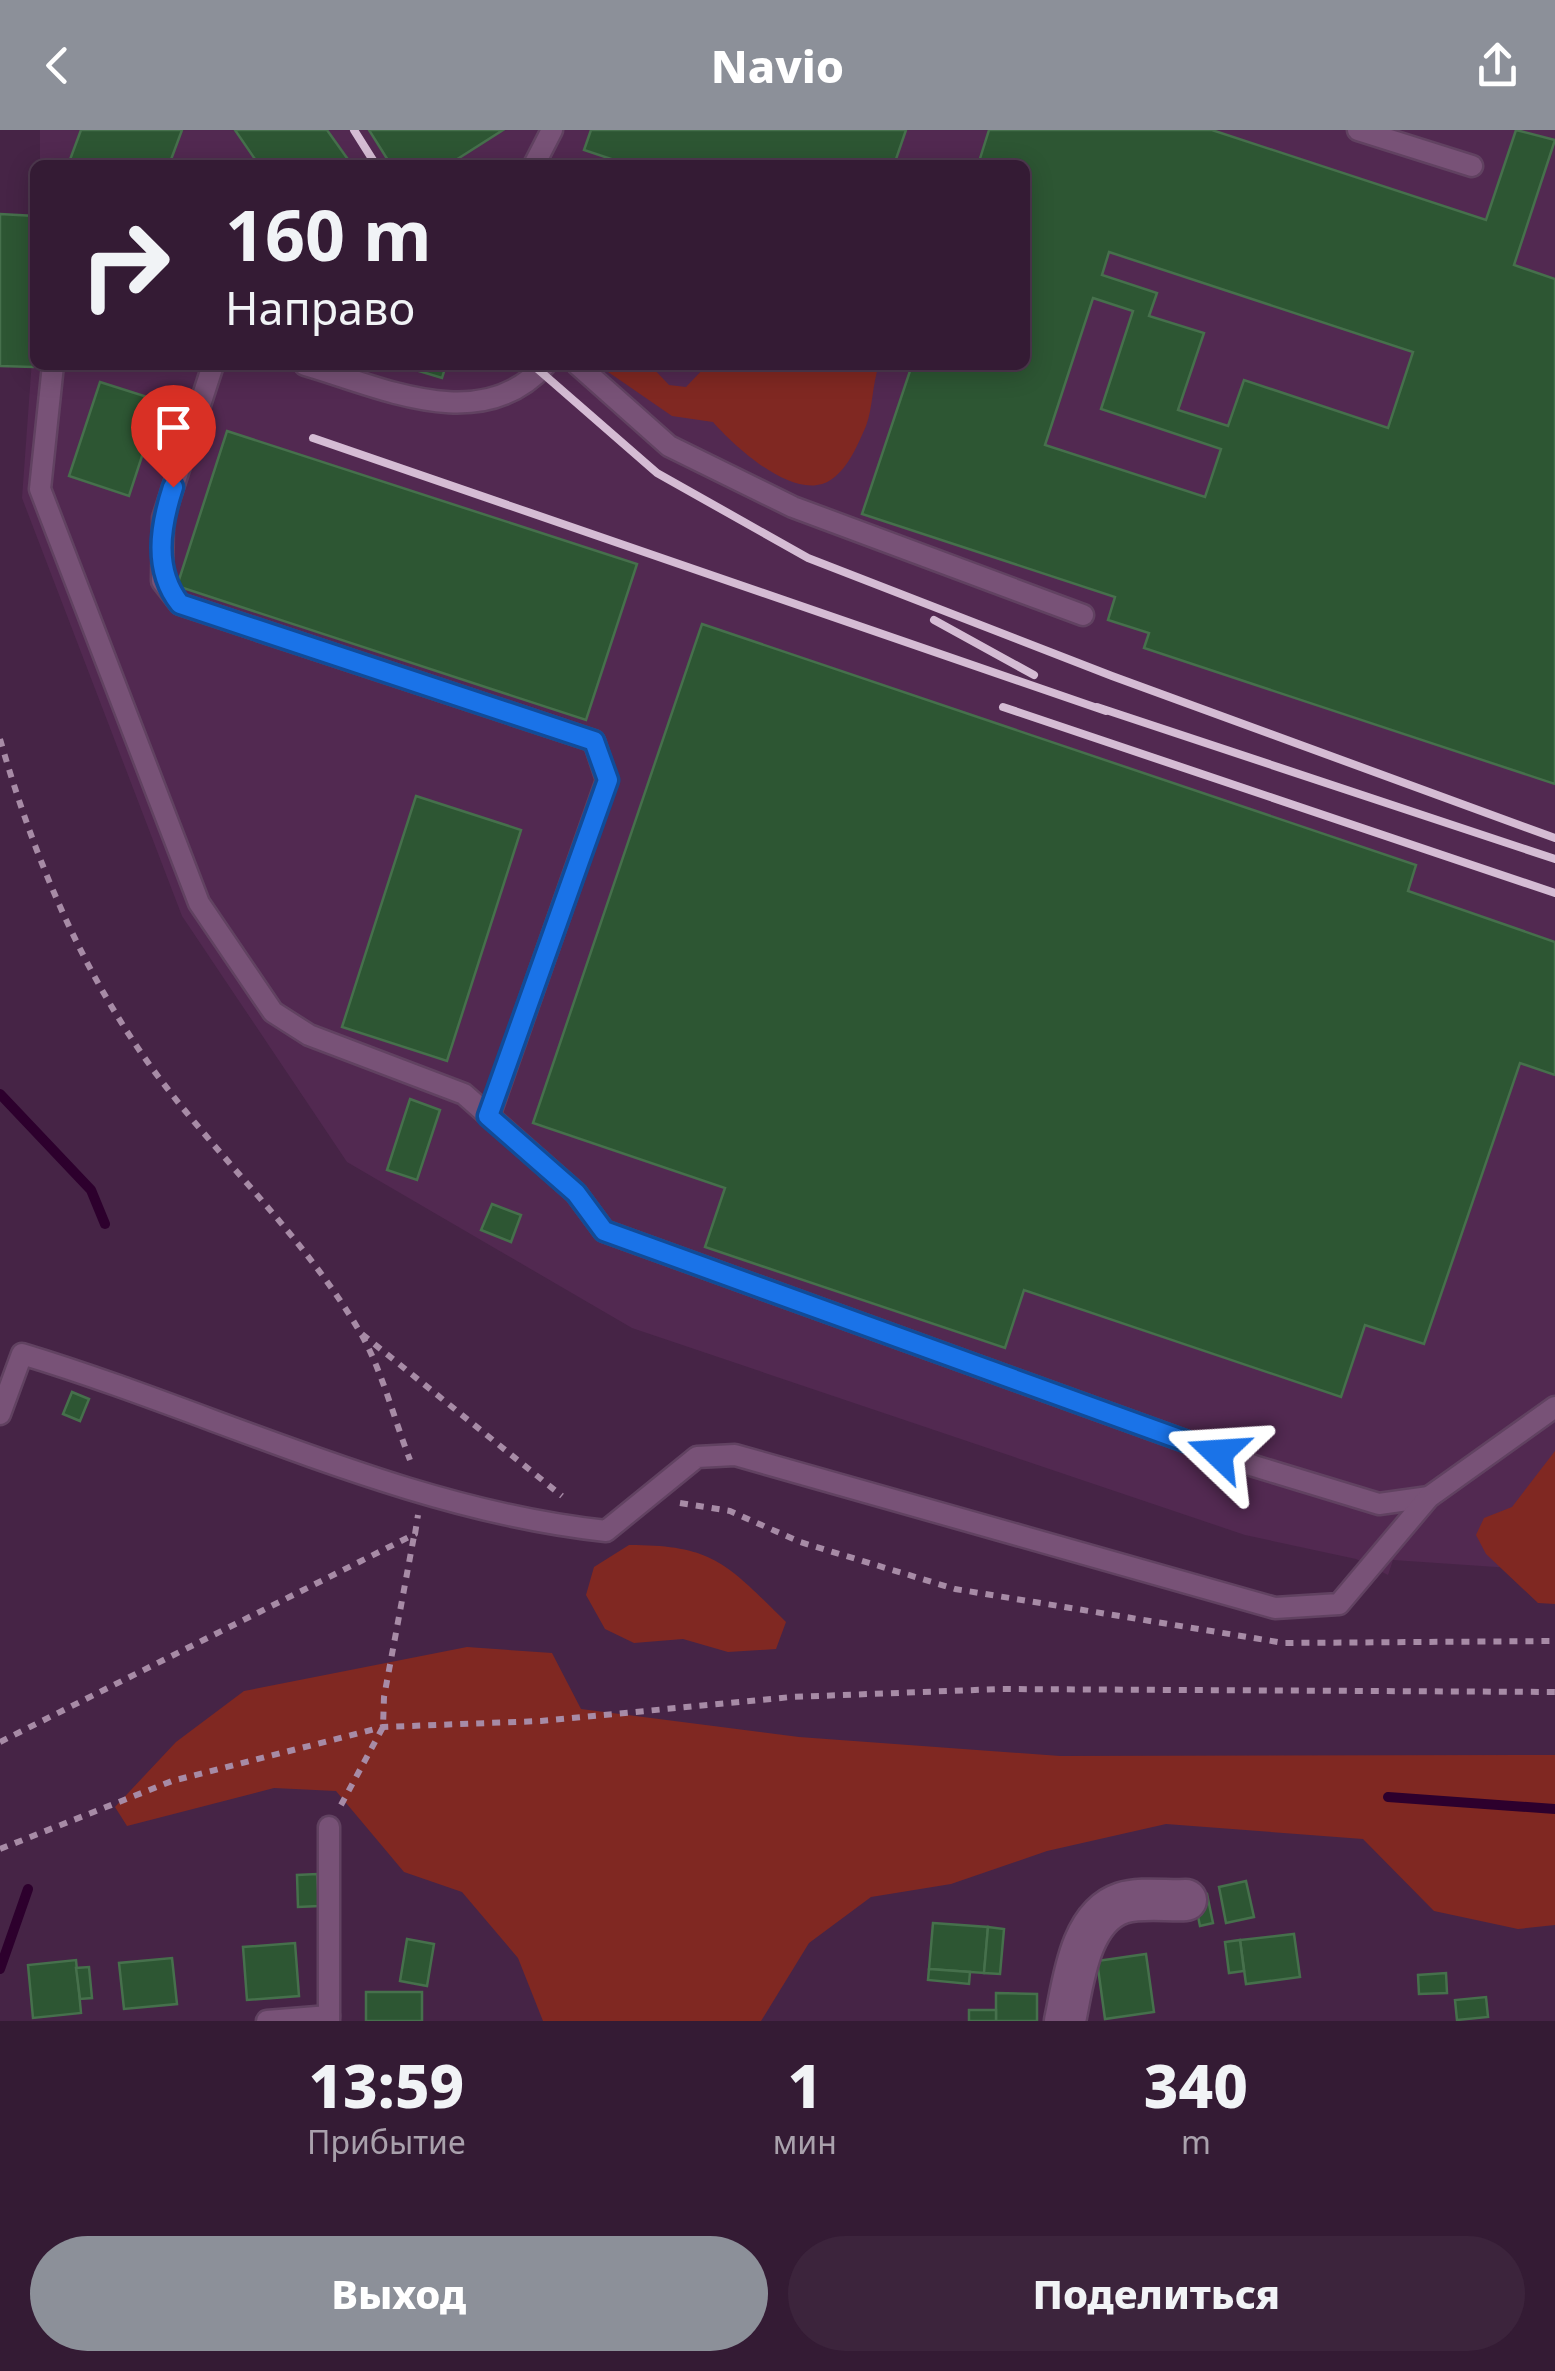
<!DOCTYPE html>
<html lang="ru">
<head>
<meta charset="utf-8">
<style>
	:root { --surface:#341b34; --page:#3c243c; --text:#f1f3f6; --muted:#a9a1ac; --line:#4e394f; --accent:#8c9099 }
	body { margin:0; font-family:"Noto Sans",sans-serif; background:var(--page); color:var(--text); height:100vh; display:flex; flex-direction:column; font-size:38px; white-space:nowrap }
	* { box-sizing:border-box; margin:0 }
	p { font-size:32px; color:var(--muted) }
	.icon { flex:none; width:55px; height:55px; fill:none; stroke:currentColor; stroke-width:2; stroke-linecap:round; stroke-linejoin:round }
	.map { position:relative; height:1891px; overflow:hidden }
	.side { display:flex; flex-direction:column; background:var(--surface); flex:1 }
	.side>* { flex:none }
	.banner { position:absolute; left:30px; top:30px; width:1000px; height:210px; border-radius:15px; box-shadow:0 5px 25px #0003,0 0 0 2px var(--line); background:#341b34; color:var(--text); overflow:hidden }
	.pin { position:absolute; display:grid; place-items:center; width:85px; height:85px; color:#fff; margin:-102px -42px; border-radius:50% 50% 50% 0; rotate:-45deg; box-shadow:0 0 10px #0007 }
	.pin .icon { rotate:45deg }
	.me { position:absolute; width:110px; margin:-55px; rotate:290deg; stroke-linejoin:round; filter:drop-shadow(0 0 8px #0008) }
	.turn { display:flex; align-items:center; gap:35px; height:210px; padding:0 30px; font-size:45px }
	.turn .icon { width:130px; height:130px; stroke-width:2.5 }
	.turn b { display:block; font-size:70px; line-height:85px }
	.eta { display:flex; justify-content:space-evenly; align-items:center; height:170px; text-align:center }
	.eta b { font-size:60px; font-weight:800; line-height:70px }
	.primary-button { display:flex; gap:20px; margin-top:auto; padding:20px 30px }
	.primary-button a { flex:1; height:115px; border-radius:60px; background:var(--accent); color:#fff; font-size:40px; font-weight:800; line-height:115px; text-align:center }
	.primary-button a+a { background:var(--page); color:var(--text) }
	header { display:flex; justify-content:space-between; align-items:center; height:130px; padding:0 30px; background:var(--accent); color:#fff; font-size:45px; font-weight:800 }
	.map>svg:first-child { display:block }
	.built { fill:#522951 }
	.green { fill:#802822 }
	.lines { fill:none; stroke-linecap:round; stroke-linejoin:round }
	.stream { stroke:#2d002d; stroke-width:10 }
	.building { fill:#2d5633; stroke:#46704c; stroke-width:2.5; fill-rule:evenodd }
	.service-casing { stroke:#614261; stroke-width:25 }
	.minor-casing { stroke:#614261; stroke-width:45 }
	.path { stroke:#a78ba6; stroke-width:6; stroke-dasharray:8 8; stroke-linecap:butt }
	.service { stroke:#785277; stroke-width:20 }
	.minor { stroke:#785277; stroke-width:40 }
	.rail { stroke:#d5bcd4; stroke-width:8 }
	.route-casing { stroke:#114b97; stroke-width:25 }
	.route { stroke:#1a73e8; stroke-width:18 }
</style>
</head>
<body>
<header><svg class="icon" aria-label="back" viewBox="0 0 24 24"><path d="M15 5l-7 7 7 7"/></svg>Navio<svg class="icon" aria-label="share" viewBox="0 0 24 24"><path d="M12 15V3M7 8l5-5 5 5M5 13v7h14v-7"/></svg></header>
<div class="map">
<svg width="1555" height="1891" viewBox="0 0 1555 1891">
	<rect width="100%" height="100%" fill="#462446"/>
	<!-- built -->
	<path class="built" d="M40 0H1555V1441L1393 1430 1388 1445 1356 1429 1245 1405 632 1198 347 1032 182 786 22 368 35 188V235H1025V35H40Z"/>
	<!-- green -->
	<g class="green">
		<path d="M598 235H650L669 255 686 257 707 235H879C872 255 873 277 866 296 858 314 849 337 832 349 797 375 734 316 713 292L672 286Z"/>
		<path d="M1555 1321V1474L1538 1473 1486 1424 1476 1405 1484 1388 1512 1377Z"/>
		<path d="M629 1415C714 1415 727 1434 786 1492L776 1519 728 1522 683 1509 634 1513 605 1499 586 1465 594 1437Z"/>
		<path d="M467 1517 552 1523 581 1579 799 1607 1060 1626 1555 1625V1795L1518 1799 1434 1781 1363 1709 1166 1694 1047 1721 951 1754 871 1767 809 1813 761 1891H543L518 1828 462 1762 404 1742 336 1661 274 1658 127 1696 115 1677 176 1612 244 1561Z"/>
	</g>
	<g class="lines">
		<!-- stream -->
		<g class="stream">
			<path d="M0 964 91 1060 105 1094"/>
			<path d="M1388 1667 1555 1679"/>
			<path d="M0 1839 28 1759"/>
		</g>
	</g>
	<!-- building -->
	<g class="building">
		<path d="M81 0H182L169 35H68Z"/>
		<path d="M235 0H327L352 35H259Z"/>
		<path d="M369 0H503L448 35H391Z"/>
		<path d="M591 0H906L894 35H629L584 20Z"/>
		<path d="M989 0H1212L1486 90 1516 0 1555 10 1514 135 1555 149V654L1144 518 1149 503 1108 490 1115 467 862 384 912 235H1025V35H978ZM1109 122 1413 222 1388 298 1244 250 1228 296 1178 280 1204 203 1149 186 1157 163 1102 145ZM1093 168 1133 181 1101 279 1221 319 1205 367 1045 315Z"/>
		<path d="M0 84 35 86 33 237 0 236Z"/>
		<path d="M399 235H446L442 248Z"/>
		<path d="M100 252 160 271 129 366 69 346Z"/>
		<path d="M227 301 637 434 586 590 177 456Z"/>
		<path d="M702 494 1416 735 1408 761 1555 812V945L1520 933 1424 1214 1365 1195 1341 1267 1024 1160 1005 1218 705 1117 725 1058 533 993Z"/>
		<path d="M416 666 521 700 447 931 342 897Z"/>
		<path d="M410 969 440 980 417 1050 387 1040Z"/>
		<path d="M492 1074 521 1085 511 1112 481 1100Z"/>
		<path d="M72 1262 89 1269 80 1291 63 1284Z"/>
		<path d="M317 1744 319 1776 298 1777 297 1745Z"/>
		<path d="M1246 1751 1254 1787 1226 1793 1219 1757Z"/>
		<path d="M1207 1764 1213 1793 1200 1796 1194 1767Z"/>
		<path d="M933 1793 988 1797 984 1843 929 1839Z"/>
		<path d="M988 1797 1004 1799 1000 1844 984 1843Z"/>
		<path d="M1294 1804 1300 1847 1246 1854 1240 1810Z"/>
		<path d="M407 1809 434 1814 427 1856 400 1851Z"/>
		<path d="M1240 1810 1244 1841 1229 1843 1225 1812Z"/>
		<path d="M295 1813 299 1866 247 1870 243 1817Z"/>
		<path d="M1146 1824 1154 1882 1105 1889 1097 1831Z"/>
		<path d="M172 1828 177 1874 124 1879 119 1833Z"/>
		<path d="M76 1830 81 1883 33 1888 28 1835Z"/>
		<path d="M89 1837 92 1868 80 1869 76 1838Z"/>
		<path d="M929 1839 970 1842 969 1854 928 1850Z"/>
		<path d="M1446 1843 1447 1863 1419 1864 1418 1845Z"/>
		<rect x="366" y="1862" width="56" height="29"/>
		<path d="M996 1863 1037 1864V1891H996Z"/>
		<path d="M1486 1867 1488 1887 1457 1890 1455 1870Z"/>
		<rect x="969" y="1880" width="27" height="11"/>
	</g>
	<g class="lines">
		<defs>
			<g id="service">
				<path d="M1358 0 1472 36"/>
				<path d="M534 35 552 0"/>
				<path d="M53 235 40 359 199 773 273 882 309 905 464 964 576 1063 604 1101 1254 1336 1379 1374 1429 1367"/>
				<path d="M213 235 163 388 162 451 180 474 594 611 607 650 489 986"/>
				<path d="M305 235C381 257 481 307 545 235"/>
				<path d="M578 235 669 316 793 377 1083 485"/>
				<path d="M0 1284 22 1224C214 1282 406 1380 606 1401L697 1327 735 1325 1275 1478 1339 1474 1429 1367 1555 1277"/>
				<path d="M267 1891 329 1886"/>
				<path d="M329 1891V1697"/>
			</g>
			<path id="minor" d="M1065 1891C1073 1854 1079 1787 1122 1773 1140 1767 1167 1771 1186 1770"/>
		</defs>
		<!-- service casing -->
		<use href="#service" class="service-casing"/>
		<!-- minor casing -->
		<use href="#minor" class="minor-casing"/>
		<!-- path -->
		<g class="path">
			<path d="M0 609C34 728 83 845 157 945 222 1032 305 1108 360 1202 382 1240 394 1289 410 1330"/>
			<path d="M362 1204 562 1366"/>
			<path d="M680 1373 730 1381 800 1412 955 1459 1284 1513 1555 1511"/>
			<path d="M0 1612 415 1404 418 1385"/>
			<path d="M341 1675 383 1597 384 1567 414 1406"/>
			<path d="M0 1719 172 1651 383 1597 541 1591 791 1567 1001 1559 1555 1562"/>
		</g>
		<!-- service -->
		<use href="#service" class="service"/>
		<!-- minor -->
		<use href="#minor" class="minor"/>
		<!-- rail -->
		<g class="rail">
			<path d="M354 0 376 35"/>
			<path d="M533 235 657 343 808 428 1112 546 1555 708"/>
			<path d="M313 308 1106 581"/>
			<path d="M934 490 1034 545"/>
			<path d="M1003 577 1555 763"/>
			<path d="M1097 577 1555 729"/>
		</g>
	</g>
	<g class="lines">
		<defs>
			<path id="route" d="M173 357C160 397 153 440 180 474L594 611 608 650 488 986 576 1063 604 1101 1218 1323"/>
		</defs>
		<!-- route casing -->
		<use href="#route" class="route-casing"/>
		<!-- route -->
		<use href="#route" class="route"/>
	</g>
</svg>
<div class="pin" style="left:173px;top:357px;background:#d93025"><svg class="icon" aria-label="arrive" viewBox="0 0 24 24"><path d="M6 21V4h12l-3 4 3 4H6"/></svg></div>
<svg class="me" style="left:1218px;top:1323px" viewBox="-20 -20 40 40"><path d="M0-17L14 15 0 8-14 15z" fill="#1a73e8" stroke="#fff" stroke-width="4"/></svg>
<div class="banner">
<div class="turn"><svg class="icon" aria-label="right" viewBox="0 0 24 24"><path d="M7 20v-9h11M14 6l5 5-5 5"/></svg><div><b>160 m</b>Направо</div></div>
</div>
</div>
<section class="side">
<div class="eta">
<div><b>13:59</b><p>Прибытие</p></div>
<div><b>1</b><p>мин</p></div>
<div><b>340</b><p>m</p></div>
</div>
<div class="primary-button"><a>Выход</a><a>Поделиться</a></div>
</section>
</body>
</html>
